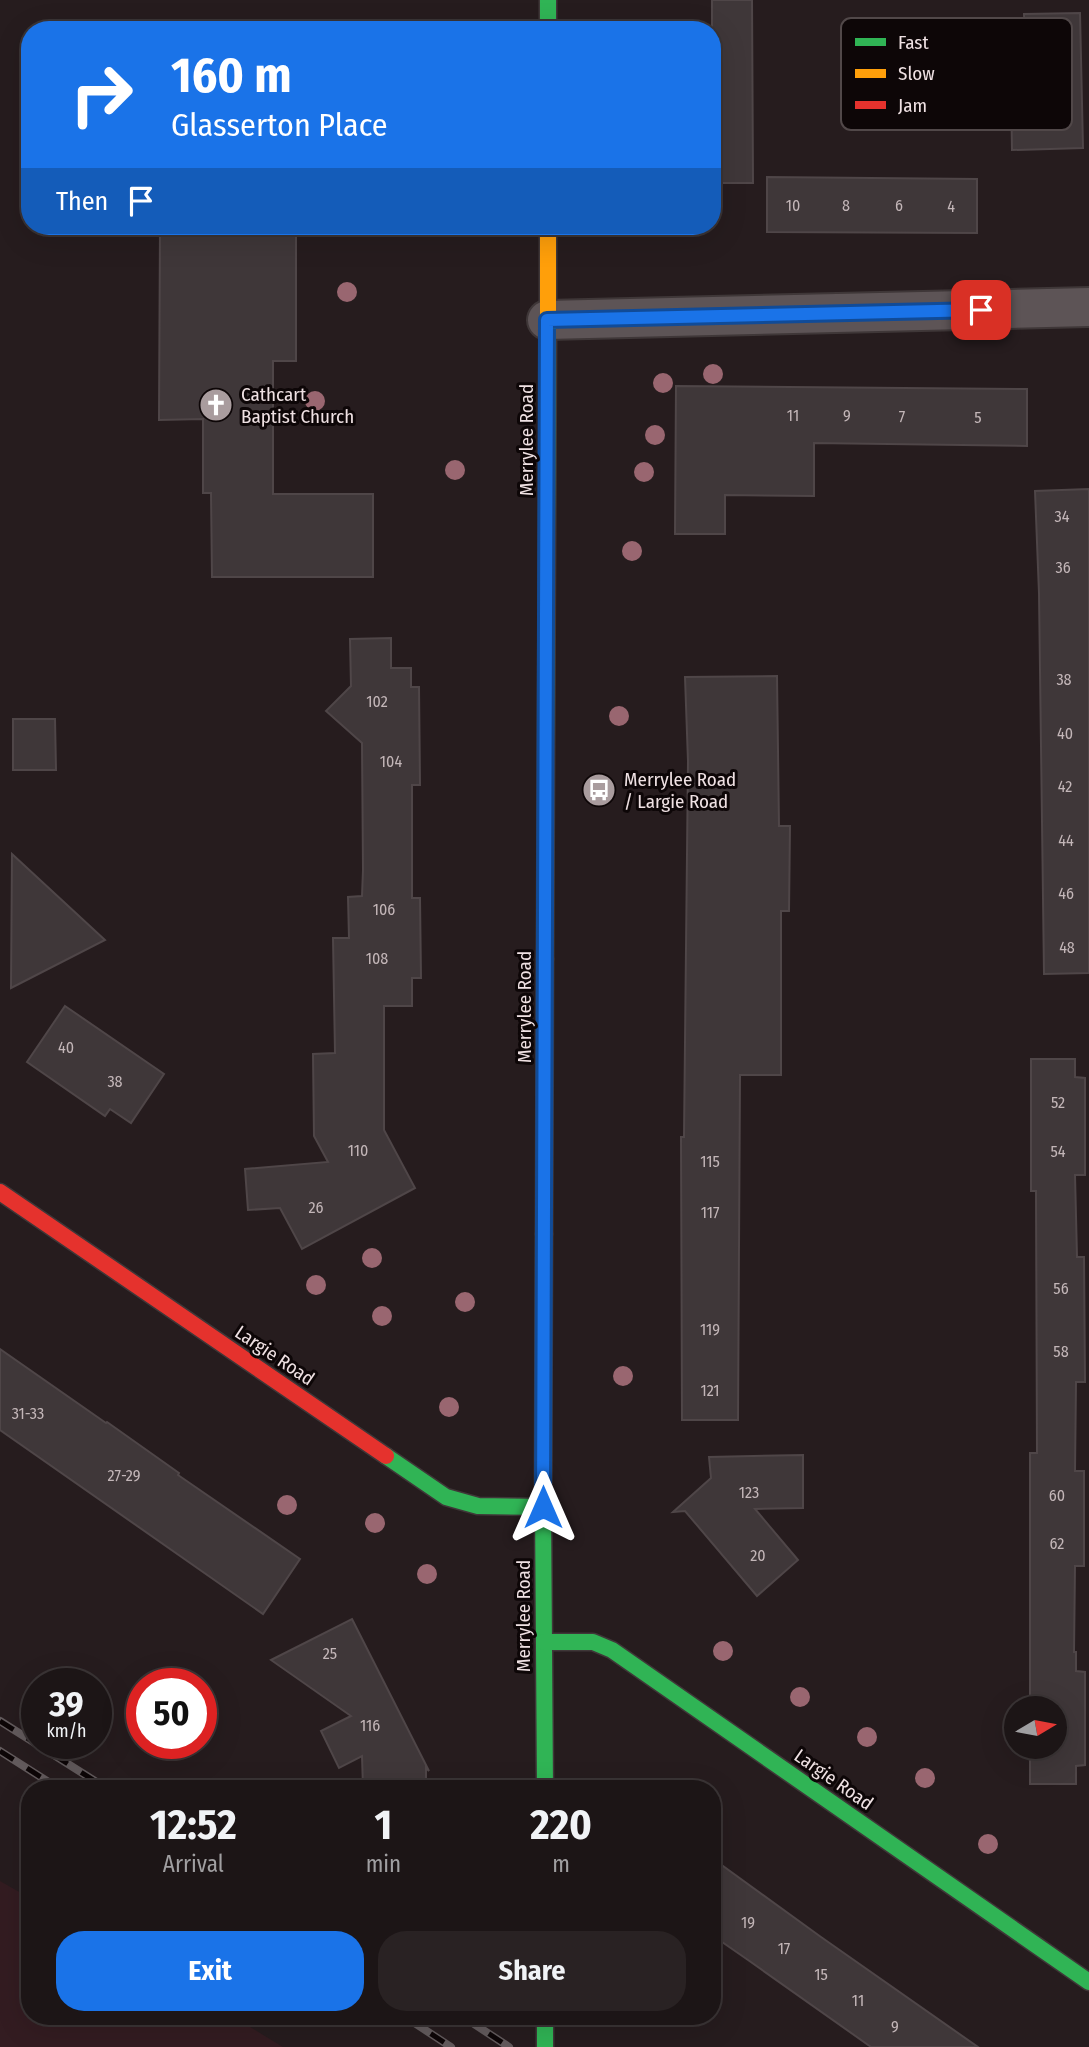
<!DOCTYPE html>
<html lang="en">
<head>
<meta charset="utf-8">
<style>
	:root { --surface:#1c1516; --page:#292223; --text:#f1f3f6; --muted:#a09fa1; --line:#3a3435; --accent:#1a73e8 }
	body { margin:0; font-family:"Fira Sans Condensed",sans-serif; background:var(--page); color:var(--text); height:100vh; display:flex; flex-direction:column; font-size:26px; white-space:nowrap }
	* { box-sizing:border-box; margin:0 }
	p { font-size:23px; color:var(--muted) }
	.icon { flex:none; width:38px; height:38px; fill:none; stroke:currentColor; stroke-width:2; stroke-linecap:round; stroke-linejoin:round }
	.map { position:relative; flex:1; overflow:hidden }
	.panel { position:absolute; left:21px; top:1780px; width:700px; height:245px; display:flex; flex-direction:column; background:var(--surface); border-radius:28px; box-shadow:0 7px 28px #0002,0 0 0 2px var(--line) }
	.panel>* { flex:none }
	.banner { position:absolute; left:21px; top:21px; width:700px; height:214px; border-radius:28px; box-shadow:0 7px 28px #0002,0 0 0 2px var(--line); background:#1a73e8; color:#fff; overflow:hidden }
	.needle { width:46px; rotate:80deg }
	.controls { position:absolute; left:1004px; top:1696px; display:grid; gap:14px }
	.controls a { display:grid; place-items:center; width:63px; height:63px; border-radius:50%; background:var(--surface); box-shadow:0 7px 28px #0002,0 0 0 2px var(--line); font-size:35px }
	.speed { position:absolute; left:21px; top:1668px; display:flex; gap:14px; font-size:35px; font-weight:700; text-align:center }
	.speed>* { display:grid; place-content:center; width:91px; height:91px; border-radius:50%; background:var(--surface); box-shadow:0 7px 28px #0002,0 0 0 2px var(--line); line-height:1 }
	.speed small { font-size:18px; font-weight:400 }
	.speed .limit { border:10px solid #d22; background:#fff; color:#111 }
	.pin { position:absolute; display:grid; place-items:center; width:60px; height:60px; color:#fff; margin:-30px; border-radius:14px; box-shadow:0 4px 10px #0006 }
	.me { position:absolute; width:77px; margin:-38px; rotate:0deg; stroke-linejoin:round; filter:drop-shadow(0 0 5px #0008) }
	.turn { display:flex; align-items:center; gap:24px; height:147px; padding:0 35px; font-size:32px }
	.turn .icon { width:91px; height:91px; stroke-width:2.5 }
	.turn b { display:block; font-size:49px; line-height:60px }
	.then { display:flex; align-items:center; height:66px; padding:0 35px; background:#0003; gap:14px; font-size:26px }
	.eta { display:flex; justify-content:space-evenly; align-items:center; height:119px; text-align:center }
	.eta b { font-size:42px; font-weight:700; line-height:49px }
	.action { display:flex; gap:14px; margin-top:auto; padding:14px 35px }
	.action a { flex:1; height:80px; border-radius:28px; background:var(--accent); color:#fff; font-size:28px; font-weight:700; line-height:80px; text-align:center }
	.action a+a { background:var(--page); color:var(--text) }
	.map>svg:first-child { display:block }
	.built { fill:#331c21 }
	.building { fill:#3f3739; stroke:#4f4648; stroke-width:2 }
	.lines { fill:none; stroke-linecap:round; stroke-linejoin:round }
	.street-casing { stroke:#3f3738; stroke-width:42 }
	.fast-casing { stroke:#3f3738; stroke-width:19 }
	.slow-casing { stroke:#3f3738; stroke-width:19 }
	.jam-casing { stroke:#3f3738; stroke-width:19 }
	.street { stroke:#5d5456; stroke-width:38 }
	.fast { stroke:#30b455; stroke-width:16 }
	.slow { stroke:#ff9f0a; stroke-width:16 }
	.jam { stroke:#e5322d; stroke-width:16 }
	.rail-casing { stroke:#635b5d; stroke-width:8 }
	.rail { stroke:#0d0607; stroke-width:5; stroke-dasharray:16; stroke-linecap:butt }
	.tree { fill:#996670 }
	.route-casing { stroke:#114b97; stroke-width:18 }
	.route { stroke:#1a73e8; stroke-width:12 }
	.labels { text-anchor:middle; stroke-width:6; stroke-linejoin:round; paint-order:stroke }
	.number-label { font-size:16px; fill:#c3b6b8 }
	.poi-label { font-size:19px; fill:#efe1e3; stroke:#0d0607; text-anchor:start }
	.street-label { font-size:19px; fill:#efe1e3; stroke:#0d0607 }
	.key { fill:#0d0607; stroke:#514849; stroke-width:2 }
	.key-label { font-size:19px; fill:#efe1e3 }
</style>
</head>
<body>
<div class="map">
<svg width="1089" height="2047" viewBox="0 0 1089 2047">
	<rect width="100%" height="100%" fill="#261c1e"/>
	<!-- built -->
	<path class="built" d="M0 1881 30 1898V2016H232L283 2047H0Z"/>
	<!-- building -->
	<g class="building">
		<path d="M712 0H752L753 183H712Z"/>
		<path d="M1080 13 1083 148 1012 150 1011 91H1026L1024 14Z"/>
		<path d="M767 177 977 179V233L767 232Z"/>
		<path d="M160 226H296V361H273V494H373V577H212L211 493H203V419L159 420Z"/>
		<path d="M676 386 1027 389V446L814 443V496L725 495V534H675Z"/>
		<path d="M1089 489V973L1044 974 1039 593 1035 491Z"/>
		<path d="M391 638V668H411V687H419L420 785H412V898H420L421 978H412V1006H384V1130L415 1188 302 1249 280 1208 248 1210 245 1169 328 1162 314 1136 313 1054 335 1053 333 938H349L348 897 362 896 363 870 362 743 326 711 351 686 350 639Z"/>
		<path d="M777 676 779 826H790L789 911H781V1075H740L738 1420H682L681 1137H684L688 761 685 677Z"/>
		<path d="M13 719H55L56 770H13Z"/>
		<path d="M12 854 105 940 11 988Z"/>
		<path d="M65 1006 164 1074 131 1123 110 1109 105 1116 27 1062Z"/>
		<path d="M1031 1059H1075V1077L1085 1078V1175H1075L1077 1257H1084L1085 1382H1076L1075 1471H1084V1566H1075L1074 1652H1076V1671L1085 1672V1765L1076 1766V1784H1030V1746H1055V1708H1030V1453H1037L1036 1191H1031Z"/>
		<path d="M0 1349 106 1423 107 1422 179 1473 178 1475 300 1559 263 1614 0 1430Z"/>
		<path d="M803 1455V1508L755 1509 798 1560 757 1596 685 1511 673 1512 711 1478 709 1457Z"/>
		<path d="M352 1619 429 1771 426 1768V1788H363L362 1756 339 1768 321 1731 351 1716 271 1660Z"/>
		<path d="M712 1858 821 1937 978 2047H871L748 1960 712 1935Z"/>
	</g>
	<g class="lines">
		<defs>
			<path id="street" d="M547 320 1089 307"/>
			<g id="fast">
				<path d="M548 0V30"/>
				<path d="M545 959 548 321"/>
				<path d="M544 1234 543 1507 545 1788"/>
				<path d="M386 1456 446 1497 478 1506 543 1507"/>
				<path d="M544 1642H593L612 1650 1089 1982"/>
				<path d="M545 2016V2047"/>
			</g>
			<path id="slow" d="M548 321V226"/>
			<g id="jam">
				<path d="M0 1192 386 1456"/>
				<path d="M544 1234 545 959"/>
			</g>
		</defs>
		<!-- street casing -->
		<use href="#street" class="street-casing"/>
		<!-- fast casing -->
		<use href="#fast" class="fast-casing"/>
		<!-- slow casing -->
		<use href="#slow" class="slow-casing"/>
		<!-- jam casing -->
		<use href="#jam" class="jam-casing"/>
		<!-- street -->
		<use href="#street" class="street"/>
		<!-- fast -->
		<use href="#fast" class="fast"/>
		<!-- slow -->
		<use href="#slow" class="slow"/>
		<!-- jam -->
		<use href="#jam" class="jam"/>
		<defs>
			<g id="rail">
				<path d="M0 1721 106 1788"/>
				<path d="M0 1751 58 1788"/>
				<path d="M404 2016 451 2047"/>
				<path d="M462 2016 509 2047"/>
			</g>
		</defs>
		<!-- rail casing -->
		<use href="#rail" class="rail-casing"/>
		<!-- rail -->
		<use href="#rail" class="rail"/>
	</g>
	<!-- trees -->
	<g class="tree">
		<circle cx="347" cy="292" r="10"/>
		<circle cx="713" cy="374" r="10"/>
		<circle cx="663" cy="383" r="10"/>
		<circle cx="315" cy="401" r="10"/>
		<circle cx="655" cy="435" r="10"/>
		<circle cx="455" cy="470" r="10"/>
		<circle cx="644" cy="472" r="10"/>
		<circle cx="632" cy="551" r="10"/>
		<circle cx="619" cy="716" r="10"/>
		<circle cx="372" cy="1258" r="10"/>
		<circle cx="316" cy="1285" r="10"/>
		<circle cx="465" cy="1302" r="10"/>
		<circle cx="382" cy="1316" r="10"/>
		<circle cx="623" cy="1376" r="10"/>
		<circle cx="449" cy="1407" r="10"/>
		<circle cx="287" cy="1505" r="10"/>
		<circle cx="375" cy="1523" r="10"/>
		<circle cx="427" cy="1574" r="10"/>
		<circle cx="723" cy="1651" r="10"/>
		<circle cx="800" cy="1697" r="10"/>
		<circle cx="867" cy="1737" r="10"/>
		<circle cx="925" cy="1778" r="10"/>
		<circle cx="988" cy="1844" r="10"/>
	</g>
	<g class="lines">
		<defs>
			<path id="route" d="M543 1507 547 320 981 310"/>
		</defs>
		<!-- route casing -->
		<use href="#route" class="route-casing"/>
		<!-- route -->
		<use href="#route" class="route"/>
	</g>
	<!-- icons -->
	<defs>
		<symbol id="church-disc" viewBox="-11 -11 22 22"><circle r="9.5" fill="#a99c9e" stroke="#0d0607"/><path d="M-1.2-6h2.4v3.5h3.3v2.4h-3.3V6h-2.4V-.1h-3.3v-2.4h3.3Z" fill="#fff"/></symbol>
		<symbol id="bus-disc" viewBox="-11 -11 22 22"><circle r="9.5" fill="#a99c9e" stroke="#0d0607"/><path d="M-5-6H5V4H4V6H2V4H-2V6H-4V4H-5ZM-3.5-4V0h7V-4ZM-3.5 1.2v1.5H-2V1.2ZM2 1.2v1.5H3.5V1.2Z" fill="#fff"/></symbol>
	</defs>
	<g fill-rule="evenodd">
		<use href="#church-disc" x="197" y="386" width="38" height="38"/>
		<use href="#bus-disc" x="580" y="771" width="38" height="38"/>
	</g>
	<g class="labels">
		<!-- number labels -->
		<g class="number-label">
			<text x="793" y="211">10</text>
			<text x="846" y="211">8</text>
			<text x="899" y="211">6</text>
			<text x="951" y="212">4</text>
			<text x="793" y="421">11</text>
			<text x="847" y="421">9</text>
			<text x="902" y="422">7</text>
			<text x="978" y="423">5</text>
			<text x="1062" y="522">34</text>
			<text x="1063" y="573">36</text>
			<text x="1064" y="685">38</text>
			<text x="377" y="707">102</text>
			<text x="1065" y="739">40</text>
			<text x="391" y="767">104</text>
			<text x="1065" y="792">42</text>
			<text x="1066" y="846">44</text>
			<text x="1066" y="899">46</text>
			<text x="384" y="915">106</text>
			<text x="1067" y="953">48</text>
			<text x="377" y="964">108</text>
			<text x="66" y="1053">40</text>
			<text x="115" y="1087">38</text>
			<text x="1058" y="1108">52</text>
			<text x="358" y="1156">110</text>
			<text x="1058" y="1157">54</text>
			<text x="710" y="1167">115</text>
			<text x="316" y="1213">26</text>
			<text x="710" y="1218">117</text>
			<text x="1061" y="1294">56</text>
			<text x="710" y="1335">119</text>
			<text x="1061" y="1357">58</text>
			<text x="710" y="1396">121</text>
			<text x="28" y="1419">31-33</text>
			<text x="124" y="1481">27-29</text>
			<text x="749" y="1498">123</text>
			<text x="1057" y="1501">60</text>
			<text x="1057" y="1549">62</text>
			<text x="758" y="1561">20</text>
			<text x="330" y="1659">25</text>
			<text x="370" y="1731">116</text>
			<text x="748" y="1928">19</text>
			<text x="784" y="1954">17</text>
			<text x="821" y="1980">15</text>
			<text x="858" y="2006">11</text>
			<text x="895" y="2032">9</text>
		</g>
		<!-- poi labels -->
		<g class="poi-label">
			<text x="241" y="401">Cathcart<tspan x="241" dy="22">Baptist Church</tspan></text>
			<text x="624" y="786">Merrylee Road<tspan x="624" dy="22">/ Largie Road</tspan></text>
		</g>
		<!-- street labels -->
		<g class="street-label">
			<text transform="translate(526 440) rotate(-90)" y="7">Merrylee Road</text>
			<text transform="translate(524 1007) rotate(-90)" y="7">Merrylee Road</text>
			<text transform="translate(275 1355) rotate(34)" y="7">Largie Road</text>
			<text transform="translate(523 1616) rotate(-90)" y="7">Merrylee Road</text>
			<text transform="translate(834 1779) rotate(35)" y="7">Largie Road</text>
		</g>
	</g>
	<!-- legend -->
	<rect x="841" y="18" width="231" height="112" rx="10" class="key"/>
	<rect x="855" y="38" width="31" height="8" fill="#30b455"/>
	<rect x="855" y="69" width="31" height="9" fill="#ff9f0a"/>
	<rect x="855" y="101" width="31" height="8" fill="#e5322d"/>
	<g class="key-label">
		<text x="898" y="49">Fast</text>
		<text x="898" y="80">Slow</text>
		<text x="898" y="112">Jam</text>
	</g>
</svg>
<div class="controls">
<a><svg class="needle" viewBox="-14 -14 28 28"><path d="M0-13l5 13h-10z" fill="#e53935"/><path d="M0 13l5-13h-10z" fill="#a09fa1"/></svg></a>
</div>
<div class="speed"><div>39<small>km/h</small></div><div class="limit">50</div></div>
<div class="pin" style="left:981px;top:310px;background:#d93025"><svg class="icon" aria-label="arrive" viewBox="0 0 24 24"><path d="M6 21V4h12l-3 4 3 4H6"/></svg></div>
<svg class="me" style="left:543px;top:1507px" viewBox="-20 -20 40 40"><path d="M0-17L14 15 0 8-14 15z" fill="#1a73e8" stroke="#fff" stroke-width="4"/></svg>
<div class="banner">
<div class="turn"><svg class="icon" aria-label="right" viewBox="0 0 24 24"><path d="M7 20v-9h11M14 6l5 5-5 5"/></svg><div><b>160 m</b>Glasserton Place</div></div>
<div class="then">Then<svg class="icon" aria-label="arrive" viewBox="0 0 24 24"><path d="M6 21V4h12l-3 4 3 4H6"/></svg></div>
</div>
<section class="panel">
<div class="eta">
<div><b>12:52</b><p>Arrival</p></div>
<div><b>1</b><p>min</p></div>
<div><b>220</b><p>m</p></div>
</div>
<div class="action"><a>Exit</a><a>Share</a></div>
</section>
</div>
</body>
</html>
